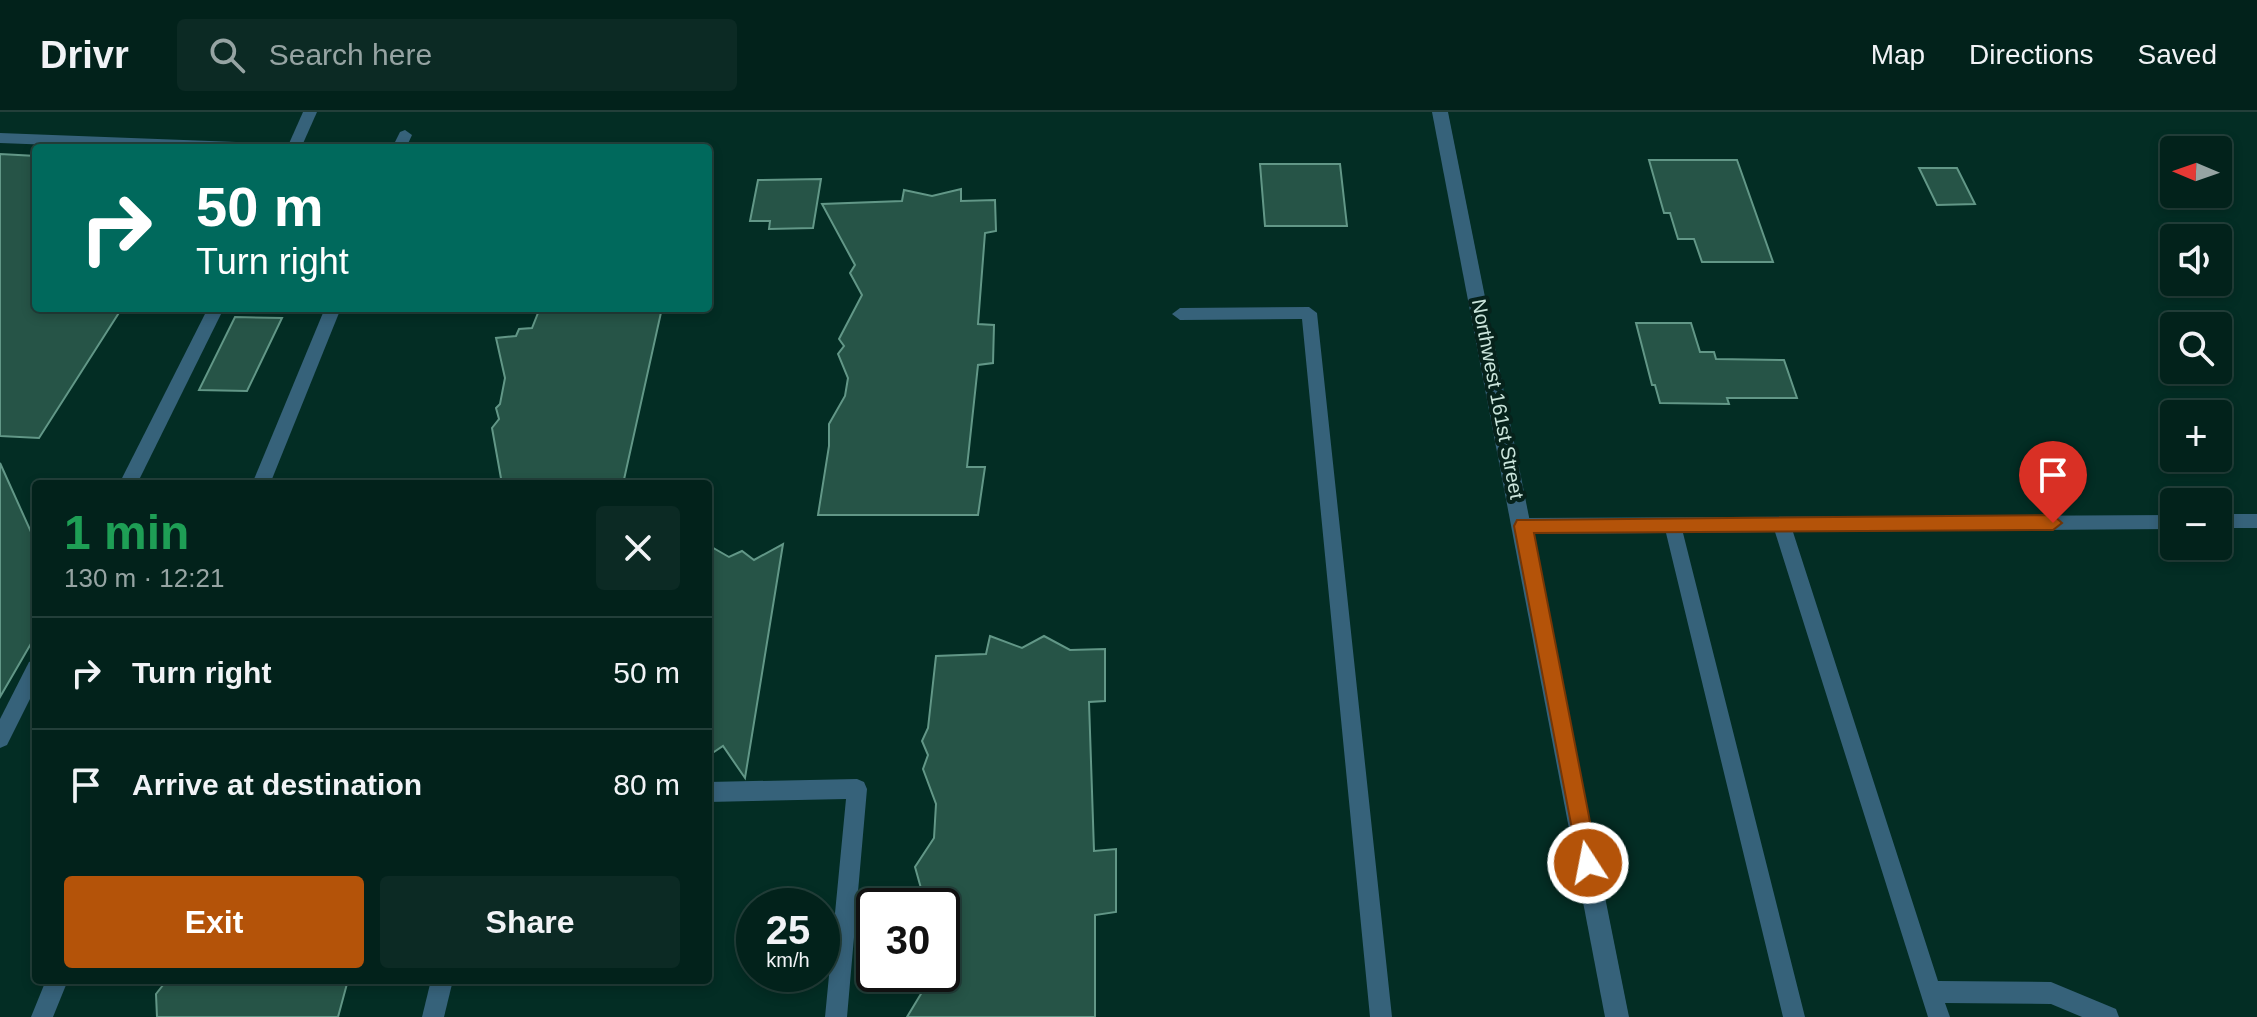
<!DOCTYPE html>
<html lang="en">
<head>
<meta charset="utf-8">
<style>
	:root { --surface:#02221b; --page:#0c2a24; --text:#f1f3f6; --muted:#96a4a3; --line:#233f3a; --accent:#b45309 }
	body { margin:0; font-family:Helvetica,sans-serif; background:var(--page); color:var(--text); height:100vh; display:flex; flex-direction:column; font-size:30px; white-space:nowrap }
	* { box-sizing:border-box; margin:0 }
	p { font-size:26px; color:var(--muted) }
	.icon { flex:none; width:44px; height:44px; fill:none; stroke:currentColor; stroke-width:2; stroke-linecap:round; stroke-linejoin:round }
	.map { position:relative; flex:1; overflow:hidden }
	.panel { position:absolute; left:32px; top:368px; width:680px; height:504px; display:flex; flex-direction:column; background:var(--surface); border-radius:8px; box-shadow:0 4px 12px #0003,0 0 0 2px var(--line) }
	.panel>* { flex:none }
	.hud { position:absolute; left:32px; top:32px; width:680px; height:168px; border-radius:8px; box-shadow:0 4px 12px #0003,0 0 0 2px var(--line); background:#00695c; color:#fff; overflow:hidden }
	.needle { width:52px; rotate:272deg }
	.controls { position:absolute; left:2160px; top:24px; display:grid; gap:16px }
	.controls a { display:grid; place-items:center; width:72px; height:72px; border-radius:8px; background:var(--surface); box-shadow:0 4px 12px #0003,0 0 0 2px var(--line); font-size:40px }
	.speed { position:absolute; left:736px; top:776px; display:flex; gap:16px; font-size:40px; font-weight:700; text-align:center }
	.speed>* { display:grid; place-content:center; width:104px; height:104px; border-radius:50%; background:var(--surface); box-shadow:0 4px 12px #0003,0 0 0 2px var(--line); line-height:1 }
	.speed small { font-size:20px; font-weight:400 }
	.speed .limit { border:4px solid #111; border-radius:12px; background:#fff; color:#111 }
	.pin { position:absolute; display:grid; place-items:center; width:68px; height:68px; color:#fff; margin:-82px -34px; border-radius:50% 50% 50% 0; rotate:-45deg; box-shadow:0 0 8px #0007 }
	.pin .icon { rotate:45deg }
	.me { position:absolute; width:88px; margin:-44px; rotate:349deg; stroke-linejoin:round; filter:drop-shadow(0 0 6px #0008) }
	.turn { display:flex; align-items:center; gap:28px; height:168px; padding:0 32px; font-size:36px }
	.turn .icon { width:104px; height:104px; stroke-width:2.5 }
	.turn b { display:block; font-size:56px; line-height:68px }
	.round { display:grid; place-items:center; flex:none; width:84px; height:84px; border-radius:8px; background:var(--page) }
	.headline { display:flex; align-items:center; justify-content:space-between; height:136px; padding:0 32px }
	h1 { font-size:48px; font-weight:700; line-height:60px; color:#1e9e55 }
	.primary-button { display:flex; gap:16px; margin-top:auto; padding:16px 32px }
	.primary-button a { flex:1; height:92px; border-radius:8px; background:var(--accent); color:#fff; font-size:32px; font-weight:700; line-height:92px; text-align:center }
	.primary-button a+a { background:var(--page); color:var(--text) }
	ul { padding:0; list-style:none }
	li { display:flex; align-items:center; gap:24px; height:112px; padding:0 32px; border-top:2px solid var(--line) }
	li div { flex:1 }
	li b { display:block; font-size:30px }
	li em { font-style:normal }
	header { display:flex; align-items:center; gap:48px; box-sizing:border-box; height:112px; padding:0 40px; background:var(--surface); border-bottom:2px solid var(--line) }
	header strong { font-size:38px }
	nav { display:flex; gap:44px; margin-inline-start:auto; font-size:28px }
	.search { width:560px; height:72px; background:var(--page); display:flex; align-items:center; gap:20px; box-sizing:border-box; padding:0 28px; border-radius:8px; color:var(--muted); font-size:30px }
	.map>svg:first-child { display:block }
	.building { fill:#265447; stroke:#629787; stroke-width:2 }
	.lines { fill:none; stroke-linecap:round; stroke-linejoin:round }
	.lane { fill:#36627a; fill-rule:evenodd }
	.street { fill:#36627a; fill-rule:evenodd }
	.route { fill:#b45309; stroke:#753606; stroke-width:2 }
	.labels { text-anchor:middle; stroke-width:8; stroke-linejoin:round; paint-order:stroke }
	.street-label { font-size:20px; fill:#cbe5dc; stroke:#06221b }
</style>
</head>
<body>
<header>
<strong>Drivr</strong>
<div class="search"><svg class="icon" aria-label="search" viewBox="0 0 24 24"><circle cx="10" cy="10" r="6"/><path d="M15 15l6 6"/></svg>Search here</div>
<nav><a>Map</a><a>Directions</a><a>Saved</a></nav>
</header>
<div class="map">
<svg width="2257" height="905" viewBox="0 0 2257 905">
	<rect width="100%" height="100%" fill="#032d24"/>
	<!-- building -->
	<g class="building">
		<path d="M0 42 36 44V196H122L39 326 0 324Z"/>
		<path d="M1649 48H1737L1773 150H1702L1694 127H1678L1670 101H1664Z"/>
		<path d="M1260 52H1340L1347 114H1265Z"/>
		<path d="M1919 56H1957L1975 92 1937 93Z"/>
		<path d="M821 67 813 116 769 117 770 109H750L758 68Z"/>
		<path d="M961 77V89L995 88 996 119 985 121 978 212 994 213 993 251 978 253 967 355H985L978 403H818L829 334V312L845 284 848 266 838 242 844 234 839 227 862 183 850 161 855 153 822 92 902 89 904 78 932 84Z"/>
		<path d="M540 196H662L623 372H502L492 316 499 307 496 296 500 292 505 266 496 226 516 224 519 217 532 216Z"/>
		<path d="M235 205 282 206 247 279 199 278Z"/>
		<path d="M1636 211H1691L1700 240H1714L1716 247 1784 248 1797 286H1727L1729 292 1660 291 1655 273H1652Z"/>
		<path d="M0 351 36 431V523L0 585Z"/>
		<path d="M783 432 745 666 723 634 708 644V433L729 445 742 439 754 448Z"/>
		<path d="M990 524 1022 536 1044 524 1070 538 1105 537V589L1089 590 1094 739 1116 737V800L1095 803V905H907L933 862H942V794H926L915 755 934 726 936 692 923 657 928 643 922 629 928 616 936 544 986 542Z"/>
		<path d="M167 868H348L338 905H157L156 882Z"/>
	</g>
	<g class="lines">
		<!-- lane -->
		<g class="lane">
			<path d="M303 0H317L301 36H287Z"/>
			<path d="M405 18 412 23 406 36H392L400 20Z"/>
			<path d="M0 21 264 31 271 36H132L0 31Z"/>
			<path d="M1309 195 1317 201 1392 905H1370L1302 207 1180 208 1172 202 1180 196Z"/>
			<path d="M208 196H224L137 372H119Z"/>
			<path d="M325 196H341L270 372H252Z"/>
			<rect x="2218" y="402" width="39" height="14"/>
			<path d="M2174 403V417L1793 420 1938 869 2051 870 2116 897 2119 905H2082L2051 892 1945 891 1950 905H1928L1775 420 1683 421 1805 905H1783L1666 421 1523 422 1517 419 1514 414 1517 409 1523 406Z"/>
			<path d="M36 547V575L7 633 0 636V607L29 550Z"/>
			<path d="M857 667 864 670 867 677 847 905H825L846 687 708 690V670Z"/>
			<path d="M46 868H68L53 905H31Z"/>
			<path d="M431 868H453L444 905H422Z"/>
		</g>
		<!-- street -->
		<path class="street" d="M1432 0H1448L1629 905H1605Z"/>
	</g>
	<!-- route -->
	<path class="route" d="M2053 403 2062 411 2053 418 1534 421 1598 751 1595 759 1588 762 1580 759 1514 414 1517 408Z"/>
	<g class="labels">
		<!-- street labels -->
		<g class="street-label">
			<text transform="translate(1498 287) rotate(79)" y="7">Northwest 161st Street</text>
		</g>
	</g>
</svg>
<div class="controls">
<a><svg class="needle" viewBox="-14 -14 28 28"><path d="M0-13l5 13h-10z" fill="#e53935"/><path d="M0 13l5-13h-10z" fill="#96a4a3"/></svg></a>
<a><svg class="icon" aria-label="sound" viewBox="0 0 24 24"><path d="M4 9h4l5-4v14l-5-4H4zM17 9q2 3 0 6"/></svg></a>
<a><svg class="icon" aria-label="search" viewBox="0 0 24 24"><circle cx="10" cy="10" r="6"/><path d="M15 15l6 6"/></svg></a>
<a>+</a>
<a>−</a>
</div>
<div class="speed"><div>25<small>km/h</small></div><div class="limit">30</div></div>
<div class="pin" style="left:2053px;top:411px;background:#d93025"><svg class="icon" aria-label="arrive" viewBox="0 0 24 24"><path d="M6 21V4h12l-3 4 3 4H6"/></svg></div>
<svg class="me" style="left:1588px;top:751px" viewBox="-20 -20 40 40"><circle r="17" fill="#b45309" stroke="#fff" stroke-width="3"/><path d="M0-11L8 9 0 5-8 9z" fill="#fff"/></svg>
<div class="hud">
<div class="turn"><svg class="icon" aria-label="right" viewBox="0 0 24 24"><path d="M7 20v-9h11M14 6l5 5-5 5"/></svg><div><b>50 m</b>Turn right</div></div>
</div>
<section class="panel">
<div class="headline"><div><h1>1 min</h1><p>130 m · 12:21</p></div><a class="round"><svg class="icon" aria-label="close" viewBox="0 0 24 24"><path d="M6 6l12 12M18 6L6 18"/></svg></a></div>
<ul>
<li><svg class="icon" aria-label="right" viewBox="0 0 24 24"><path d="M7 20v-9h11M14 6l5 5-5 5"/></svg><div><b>Turn right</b></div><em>50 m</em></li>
<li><svg class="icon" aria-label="arrive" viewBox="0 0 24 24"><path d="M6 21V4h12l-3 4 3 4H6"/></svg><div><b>Arrive at destination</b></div><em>80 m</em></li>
</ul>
<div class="primary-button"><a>Exit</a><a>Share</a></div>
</section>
</div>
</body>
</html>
